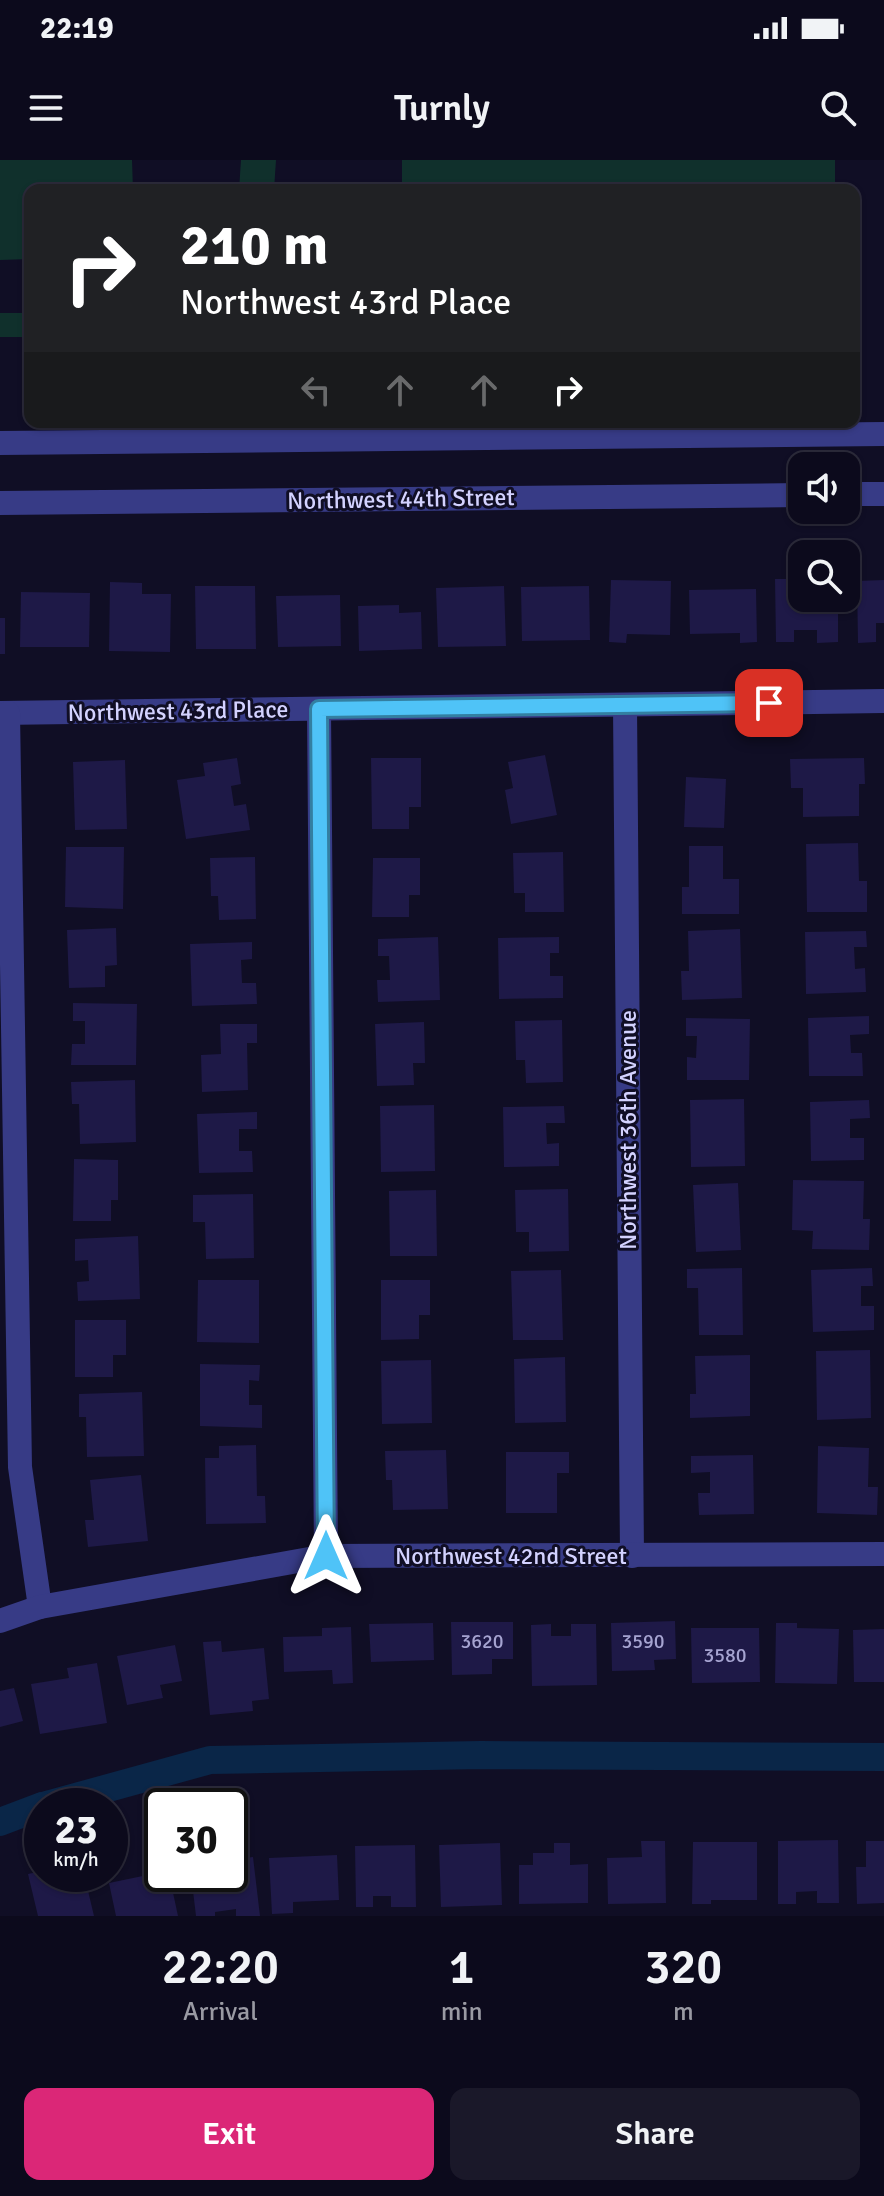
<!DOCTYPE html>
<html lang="en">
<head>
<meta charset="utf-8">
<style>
	:root { --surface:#0c0a1c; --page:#1a1829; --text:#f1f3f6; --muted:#9a9aa3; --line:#2c2b3b; --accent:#db2777 }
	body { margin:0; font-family:Signika,sans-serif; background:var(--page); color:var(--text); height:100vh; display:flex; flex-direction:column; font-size:30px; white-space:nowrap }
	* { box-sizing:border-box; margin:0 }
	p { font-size:26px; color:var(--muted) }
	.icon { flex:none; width:44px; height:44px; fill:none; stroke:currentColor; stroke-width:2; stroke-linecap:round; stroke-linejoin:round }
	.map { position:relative; height:1756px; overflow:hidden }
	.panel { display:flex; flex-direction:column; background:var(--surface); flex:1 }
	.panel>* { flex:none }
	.top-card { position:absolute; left:24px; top:24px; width:836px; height:244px; border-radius:16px; box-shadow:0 2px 6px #0004,0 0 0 2px var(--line); background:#202124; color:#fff; overflow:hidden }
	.fabs { position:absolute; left:788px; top:292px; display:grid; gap:16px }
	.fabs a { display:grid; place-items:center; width:72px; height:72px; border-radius:16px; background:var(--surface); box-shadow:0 2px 6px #0004,0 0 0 2px var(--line); font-size:40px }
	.speed { position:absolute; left:24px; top:1628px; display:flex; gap:16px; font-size:40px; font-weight:700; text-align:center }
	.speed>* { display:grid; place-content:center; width:104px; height:104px; border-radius:50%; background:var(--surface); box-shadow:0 2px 6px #0004,0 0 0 2px var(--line); line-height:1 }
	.speed small { font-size:20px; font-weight:400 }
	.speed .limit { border:4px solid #111; border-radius:12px; background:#fff; color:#111 }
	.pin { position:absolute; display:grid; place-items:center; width:68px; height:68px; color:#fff; margin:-34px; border-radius:16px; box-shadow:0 4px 12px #0006 }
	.me { position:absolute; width:88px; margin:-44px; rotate:0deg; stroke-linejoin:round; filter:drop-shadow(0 0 6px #0008) }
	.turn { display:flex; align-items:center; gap:28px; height:168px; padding:0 24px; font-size:36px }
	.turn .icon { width:104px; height:104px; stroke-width:2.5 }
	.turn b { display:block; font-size:56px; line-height:68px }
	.lanes { display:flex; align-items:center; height:76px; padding:0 24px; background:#0003; justify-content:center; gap:40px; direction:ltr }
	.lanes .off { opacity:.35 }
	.eta { display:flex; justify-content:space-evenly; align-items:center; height:136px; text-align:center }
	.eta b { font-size:48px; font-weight:600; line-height:56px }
	.action { display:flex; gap:16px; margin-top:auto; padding:16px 24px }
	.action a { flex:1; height:92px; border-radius:16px; background:var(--accent); color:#fff; font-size:32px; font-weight:600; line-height:92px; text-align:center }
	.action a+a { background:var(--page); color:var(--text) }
	.status { display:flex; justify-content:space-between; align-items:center; height:56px; padding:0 40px; background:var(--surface); direction:ltr }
	.status svg { height:22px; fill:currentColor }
	header { display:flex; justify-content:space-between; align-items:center; height:104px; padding:0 24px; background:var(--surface); font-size:36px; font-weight:600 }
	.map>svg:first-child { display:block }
	.green { fill:#10302c }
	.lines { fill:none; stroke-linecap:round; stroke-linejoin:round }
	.canal { stroke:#0a2648; stroke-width:28 }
	.building { fill:#1e1947 }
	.minor { stroke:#373b86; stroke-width:24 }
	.route-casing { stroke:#337fa1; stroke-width:20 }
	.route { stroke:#4fc3f7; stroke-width:14 }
	.labels { text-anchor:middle; stroke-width:6; stroke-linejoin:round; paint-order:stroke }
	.number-label { font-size:20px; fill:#a6a4d1 }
	.street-label { font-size:24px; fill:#d3d2ff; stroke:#100e25 }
</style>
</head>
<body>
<div class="status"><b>22:19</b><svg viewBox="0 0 49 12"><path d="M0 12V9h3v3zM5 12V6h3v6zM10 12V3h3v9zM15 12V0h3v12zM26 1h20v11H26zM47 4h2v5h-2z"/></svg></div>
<header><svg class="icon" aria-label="menu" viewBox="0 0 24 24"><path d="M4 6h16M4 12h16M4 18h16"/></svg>Turnly<svg class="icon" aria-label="search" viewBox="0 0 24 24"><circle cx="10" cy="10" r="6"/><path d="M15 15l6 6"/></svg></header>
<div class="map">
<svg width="884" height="1756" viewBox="0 0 884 1756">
	<rect width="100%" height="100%" fill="#100e25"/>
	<!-- green -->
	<g class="green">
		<path d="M0 0H132L133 30H30V99L0 100Z"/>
		<path d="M241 0H276L274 30H239Z"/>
		<rect x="402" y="0" width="433" height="30"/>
		<rect x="0" y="153" width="30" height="24"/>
	</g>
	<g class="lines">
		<!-- canal -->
		<g class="canal">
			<path d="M43 1646 210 1600 481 1595 884 1597"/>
			<path d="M0 1662 42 1646"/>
		</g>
	</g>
	<!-- building -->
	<g class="building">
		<path d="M775 419H802V438H838V482L817 483V470H794V482H776Z"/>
		<path d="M611 420 671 421 670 475 627 474 626 483 609 482Z"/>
		<path d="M884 420V463H876V482L858 483 857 421Z"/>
		<path d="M110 422 142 423V434H171L170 492 109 491Z"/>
		<path d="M195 426H255L256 489H196Z"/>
		<path d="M504 426 506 486 438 487 436 428Z"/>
		<path d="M589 426 590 480 522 481 521 427Z"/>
		<path d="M756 429 757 482 740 483V473L690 474 689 430Z"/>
		<path d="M21 432 90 433 89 487H20Z"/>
		<path d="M340 435 341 486 278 487 276 436Z"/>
		<path d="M399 445V453L421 452 422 489 359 491 358 446Z"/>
		<rect x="0" y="458" width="5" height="36"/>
		<path d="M545 595 557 655 511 664 505 630 513 628 508 602Z"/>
		<path d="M237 598 241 624 231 626 234 646 246 644 250 670 186 679 177 620 205 616 203 603Z"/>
		<path d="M371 598H421V647H409V669H372Z"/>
		<path d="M864 598 865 624H859V656L803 657V628H791L790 599Z"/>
		<path d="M125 600 127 669 75 670 73 602Z"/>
		<path d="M686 617 726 619 724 668 684 667Z"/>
		<path d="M858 683 859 721H867V752H807L806 684Z"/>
		<path d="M689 686H723V719H739V754H682V727H689Z"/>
		<path d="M66 687H124L123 749 65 747Z"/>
		<path d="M563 692 564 752H525V733H514L513 693Z"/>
		<path d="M255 697 256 759 219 760 218 736H211L210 698Z"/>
		<path d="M373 698H420V735H409V757H372Z"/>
		<path d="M116 768 117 805 105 806V827L69 828 67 770Z"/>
		<path d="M740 769 742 838 682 840 681 811H689L688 771Z"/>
		<path d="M866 771 867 787H854L855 809 865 808 866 832 806 834 805 772Z"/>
		<path d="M438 777 440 840 378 842 377 820H390L389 796H378V779Z"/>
		<path d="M559 777V793H550V816H563V838L499 839 498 778Z"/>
		<path d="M252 782V799L241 800 242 823H256L257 844 192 846 190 784Z"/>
		<path d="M73 843 137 844 136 905H71L72 884H85V861H73Z"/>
		<path d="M869 856V874L850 875 851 893H862L863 916H809L808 858Z"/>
		<path d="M686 858 750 859 749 920H687V897L696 898 697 876H686Z"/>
		<path d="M562 860 563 922 526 923 525 900H516L515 861Z"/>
		<path d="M424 862 425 903H413L414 925 377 926 375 864Z"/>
		<path d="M220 864H257V883H247L248 930 202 932 201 895 221 894Z"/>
		<path d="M135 920 136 982 80 984 79 944H72L71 922Z"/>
		<path d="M744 939 745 1006 691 1007 690 940Z"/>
		<path d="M869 940 870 958 850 959V978H864V1000L811 1001 810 942Z"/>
		<path d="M434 945 435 1011 381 1012 380 946Z"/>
		<path d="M564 946 565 963H546L547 984 559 983V1006L504 1007 503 947Z"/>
		<path d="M257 952V969H239V991H252L253 1012 199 1013 197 954Z"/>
		<path d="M74 999 118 1000V1040H111V1061H73Z"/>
		<path d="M793 1020 864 1021 863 1059H870L869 1090 812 1089 813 1071 792 1070Z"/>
		<path d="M738 1023 741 1090 696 1092 693 1025Z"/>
		<path d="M568 1029 569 1091 529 1092V1072H516L515 1030Z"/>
		<path d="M436 1030 437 1096H390L389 1031Z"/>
		<path d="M253 1034 254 1098 206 1099 205 1062H193V1035Z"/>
		<path d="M138 1076 140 1139 78 1141 77 1122 89 1121 88 1100 75 1101V1079Z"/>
		<path d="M742 1108 743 1175H699L698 1128H687V1109Z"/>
		<path d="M872 1108 873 1126H861V1146H874V1170L813 1172 811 1110Z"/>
		<path d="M561 1110 563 1180H513L511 1111Z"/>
		<path d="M198 1120H259V1183L197 1182Z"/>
		<path d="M381 1120H430V1155H419V1179L381 1180Z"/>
		<path d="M75 1160H126V1195H113V1217H75Z"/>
		<path d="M870 1190 871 1258 817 1260 816 1191Z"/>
		<path d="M750 1195V1256L690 1258V1234H696L695 1196Z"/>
		<path d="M565 1197 566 1262 515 1263 514 1199Z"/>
		<path d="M431 1200 432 1263 382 1264 381 1201Z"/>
		<path d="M200 1204 260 1205 259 1221 249 1220V1245H262V1268L200 1266Z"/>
		<path d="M142 1232 144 1296 87 1297 86 1257H79V1234Z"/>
		<path d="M256 1285 257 1336H265L266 1363 206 1364 205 1298H219V1286Z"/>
		<path d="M818 1286 869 1288 868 1327H878L877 1355 817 1353Z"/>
		<path d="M446 1290 448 1349 393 1350 392 1320H386L385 1291Z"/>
		<path d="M506 1292H569V1313H557V1353H506Z"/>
		<path d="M753 1295 754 1354 699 1355 698 1333H710V1312L691 1313V1296Z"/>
		<path d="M141 1315 148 1381 88 1387 85 1360H94L90 1320Z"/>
		<path d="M675 1461 676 1499 654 1500 655 1510 612 1511 611 1463Z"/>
		<path d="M451 1462H513V1499H492V1514L452 1515Z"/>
		<path d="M433 1463 434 1500 371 1502 369 1464Z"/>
		<path d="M776 1463H797V1468L839 1469 837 1524 775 1523Z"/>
		<path d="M551 1464V1476H571V1464H596L597 1525 532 1526 531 1465Z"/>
		<path d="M351 1467 353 1523 333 1524 332 1510 284 1512 283 1477 322 1476V1468Z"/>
		<path d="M691 1468H759L760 1522 692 1523Z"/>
		<path d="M884 1469V1522H854L853 1470Z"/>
		<path d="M221 1481 222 1492 264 1488 269 1539 252 1541 253 1551 210 1555 203 1482Z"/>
		<path d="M175 1485 182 1521 160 1525 163 1538 127 1545 117 1496Z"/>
		<path d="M97 1503 107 1563 40 1574 31 1524 69 1518 67 1508Z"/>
		<path d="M14 1528 23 1561 0 1567V1531Z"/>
		<path d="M838 1680 839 1743H817V1731L796 1732V1744H778V1681Z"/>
		<path d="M641 1681H665L666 1743 608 1744 607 1698 642 1697Z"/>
		<path d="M866 1681H884V1743L857 1744 856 1707H866Z"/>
		<path d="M693 1682H757V1740H711V1744H692Z"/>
		<path d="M500 1683 502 1745 441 1747 439 1685Z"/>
		<path d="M554 1683H570V1705L588 1704V1743L519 1744V1705H533V1693H554Z"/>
		<path d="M415 1685 416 1747H391V1736H373V1747H356L355 1686Z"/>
		<path d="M337 1695 339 1740 293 1742V1753L272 1754 269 1698Z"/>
		<path d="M253 1697 260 1756H236V1749L215 1752V1756H196L191 1714H230V1700Z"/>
		<path d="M42 1711V1714H84L94 1756H38L28 1714Z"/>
		<path d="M162 1712 169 1714 178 1756H116L109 1723Z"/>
	</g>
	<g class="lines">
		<!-- minor -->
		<g class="minor">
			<path d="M0 283 884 274"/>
			<path d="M846 334H884"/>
			<path d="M0 343 802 335"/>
			<path d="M625 545 632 1396"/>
			<path d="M319 549 326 1396"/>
			<path d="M0 553 884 541"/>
			<path d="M8 553 20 1307 40 1447"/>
			<path d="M0 1461 40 1447 326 1396 884 1394"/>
		</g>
	</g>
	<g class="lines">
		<defs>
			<path id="route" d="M326 1396 319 549 769 543"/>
		</defs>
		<!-- route casing -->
		<use href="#route" class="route-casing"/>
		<!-- route -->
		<use href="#route" class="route"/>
	</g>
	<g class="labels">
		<!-- number labels -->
		<g class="number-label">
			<text x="482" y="1488">3620</text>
			<text x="643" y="1488">3590</text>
			<text x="725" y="1502">3580</text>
		</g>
		<!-- street labels -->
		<g class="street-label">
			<text transform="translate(401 339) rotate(-1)" y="8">Northwest 44th Street</text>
			<text transform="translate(178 551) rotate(-1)" y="8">Northwest 43rd Place</text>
			<text transform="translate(628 970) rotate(-90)" y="8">Northwest 36th Avenue</text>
			<text x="511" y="1404">Northwest 42nd Street</text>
		</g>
	</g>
</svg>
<div class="fabs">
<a><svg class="icon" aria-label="sound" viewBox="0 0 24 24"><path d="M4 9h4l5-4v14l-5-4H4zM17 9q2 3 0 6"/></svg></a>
<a><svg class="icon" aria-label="search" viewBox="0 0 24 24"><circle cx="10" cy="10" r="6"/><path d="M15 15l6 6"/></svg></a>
</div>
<div class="speed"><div>23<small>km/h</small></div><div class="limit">30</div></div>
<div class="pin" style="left:769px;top:543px;background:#d93025"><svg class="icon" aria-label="arrive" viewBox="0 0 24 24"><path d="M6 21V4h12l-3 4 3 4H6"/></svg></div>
<svg class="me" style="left:326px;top:1396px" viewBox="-20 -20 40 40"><path d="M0-17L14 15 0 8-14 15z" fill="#4fc3f7" stroke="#fff" stroke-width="4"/></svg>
<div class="top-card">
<div class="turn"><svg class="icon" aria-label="right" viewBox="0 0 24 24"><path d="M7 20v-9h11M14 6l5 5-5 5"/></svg><div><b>210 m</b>Northwest 43rd Place</div></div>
<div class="lanes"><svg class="icon off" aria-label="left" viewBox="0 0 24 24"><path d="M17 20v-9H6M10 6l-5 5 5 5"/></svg><svg class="icon off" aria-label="ahead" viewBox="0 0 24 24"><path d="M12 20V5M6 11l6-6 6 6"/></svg><svg class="icon off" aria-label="ahead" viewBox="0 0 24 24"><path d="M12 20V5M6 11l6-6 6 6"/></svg><svg class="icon" aria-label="right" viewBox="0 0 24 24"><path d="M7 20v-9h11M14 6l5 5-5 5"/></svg></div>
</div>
</div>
<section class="panel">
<div class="eta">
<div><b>22:20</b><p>Arrival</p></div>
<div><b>1</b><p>min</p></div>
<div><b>320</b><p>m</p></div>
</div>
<div class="action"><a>Exit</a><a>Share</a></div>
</section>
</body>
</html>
